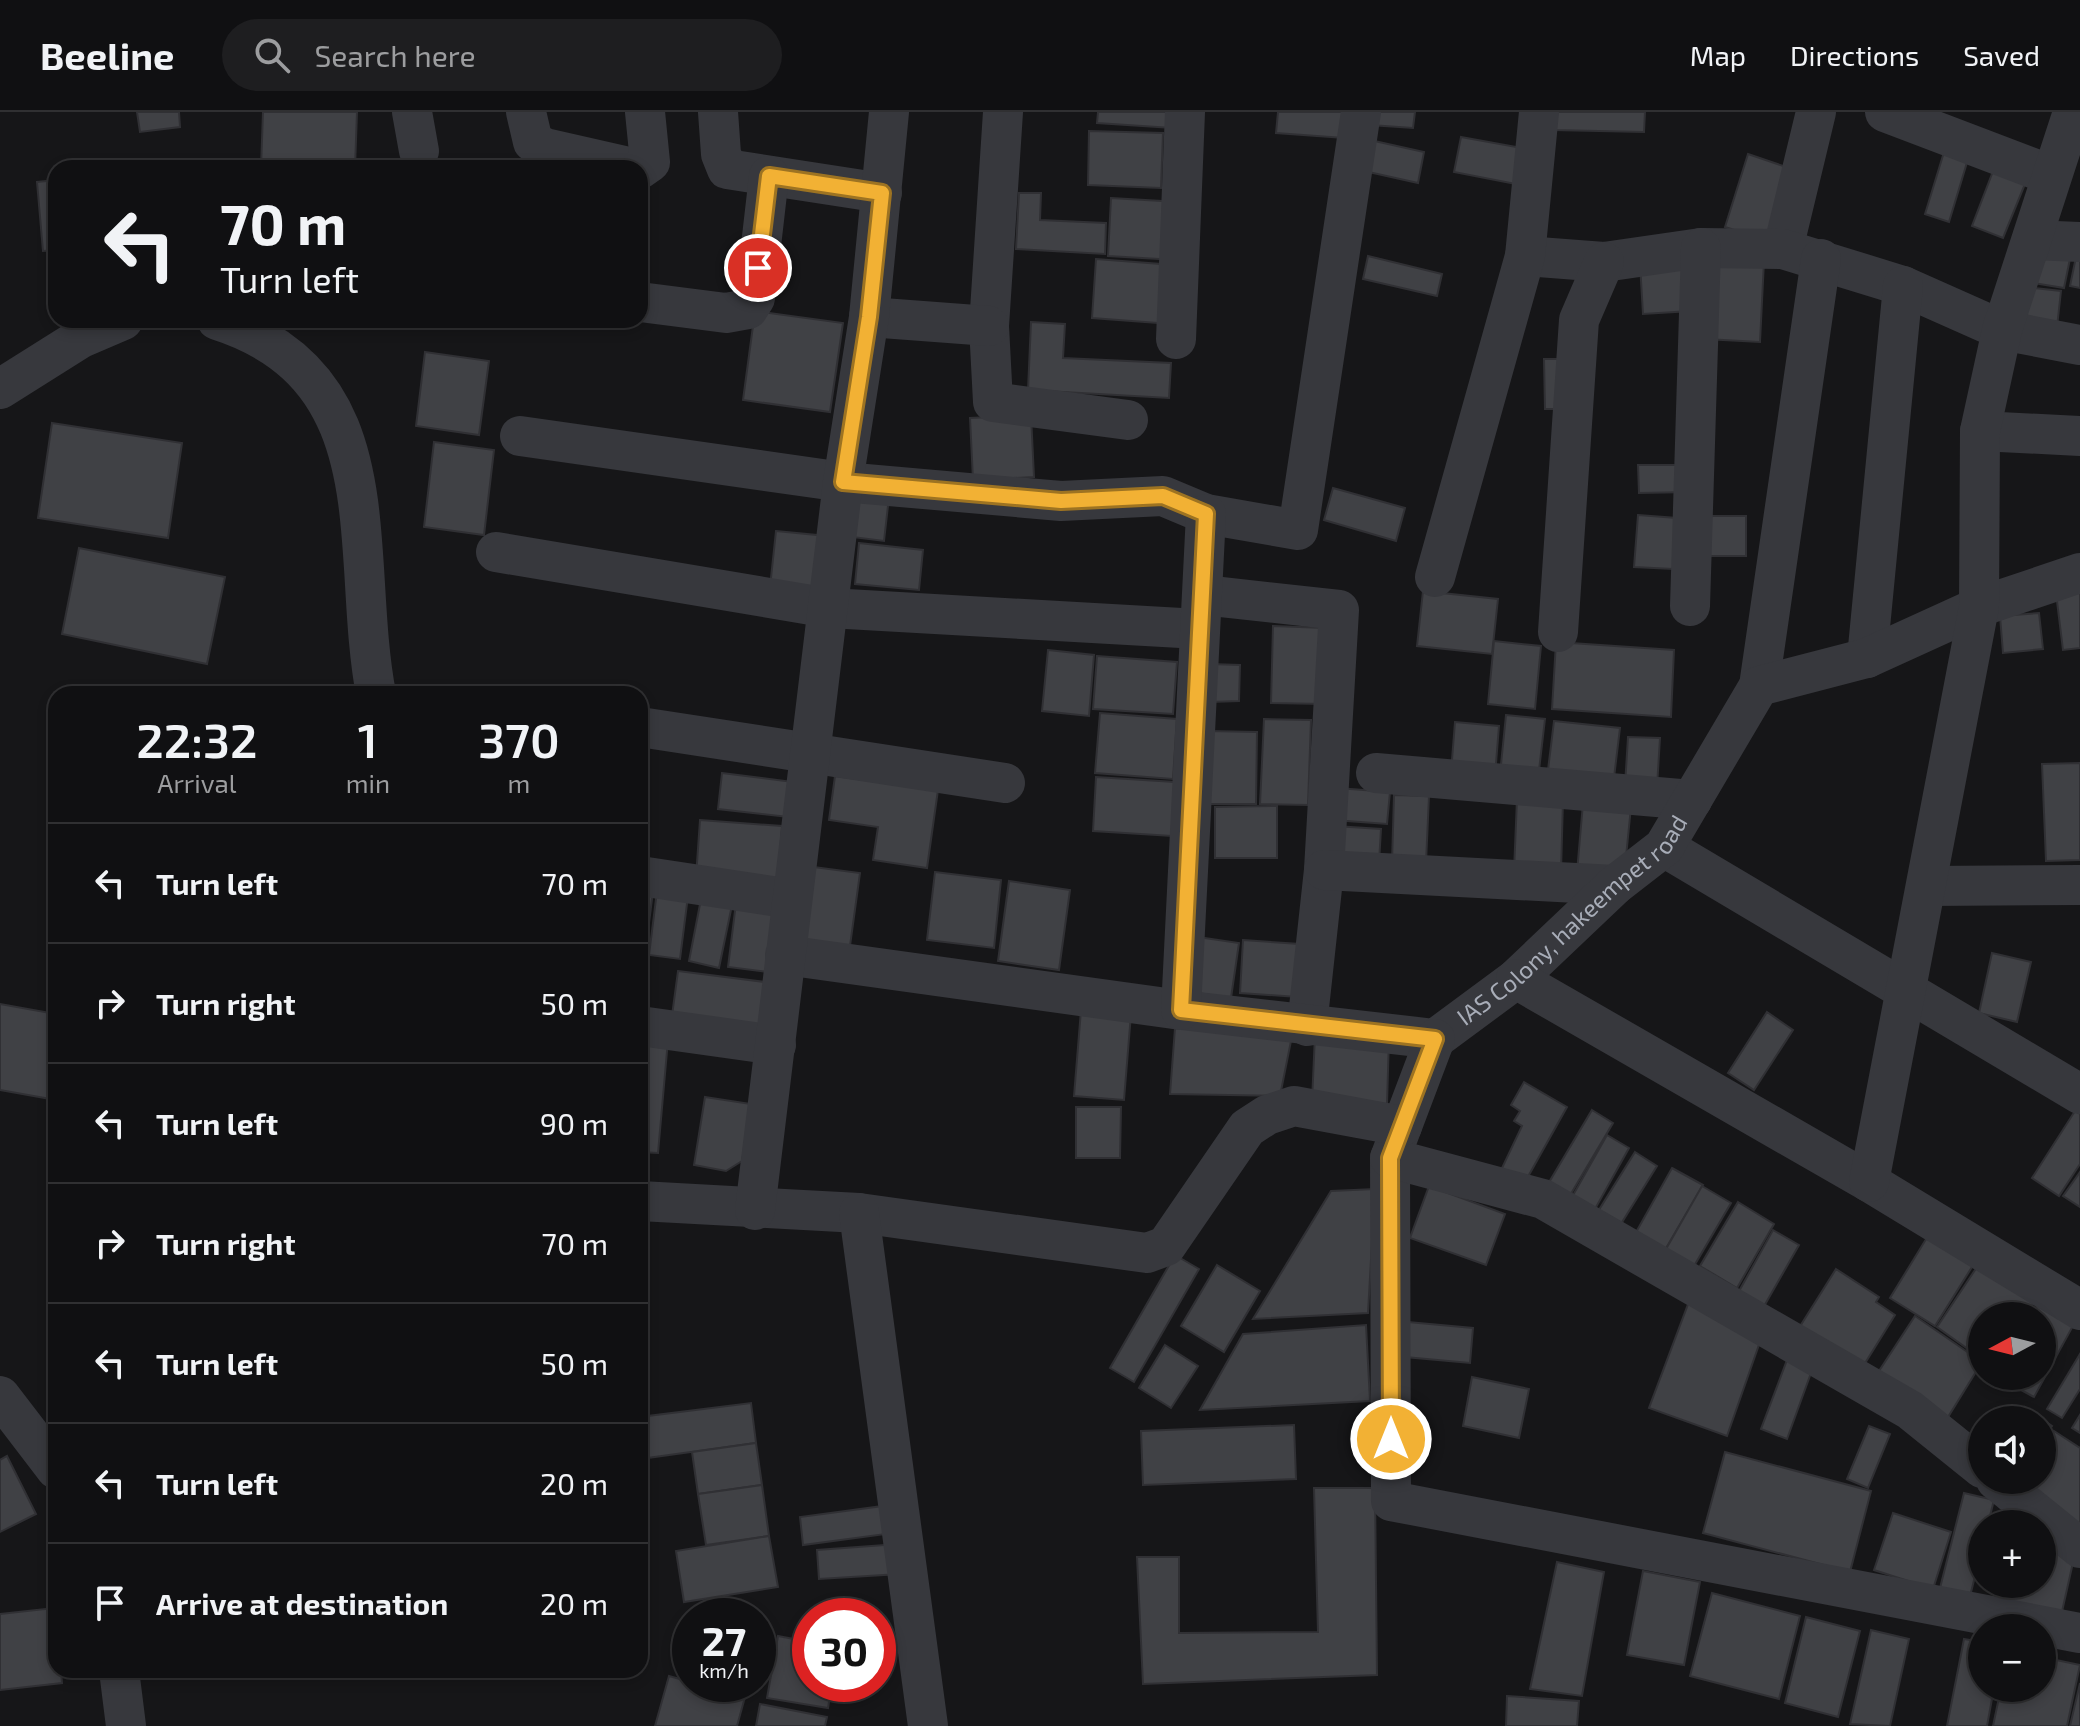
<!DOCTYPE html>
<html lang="en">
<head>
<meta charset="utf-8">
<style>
	:root { --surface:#101012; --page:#1e1e20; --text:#f1f3f6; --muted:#9c9d9f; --line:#303032 }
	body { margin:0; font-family:"Exo 2",sans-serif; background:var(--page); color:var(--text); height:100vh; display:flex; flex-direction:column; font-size:30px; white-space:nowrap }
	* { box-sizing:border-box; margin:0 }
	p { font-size:26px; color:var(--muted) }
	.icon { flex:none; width:44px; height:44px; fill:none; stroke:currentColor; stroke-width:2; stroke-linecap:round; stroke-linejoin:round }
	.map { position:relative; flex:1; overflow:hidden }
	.panel { position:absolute; left:48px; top:574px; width:600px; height:992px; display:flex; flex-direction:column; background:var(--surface); border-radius:24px; box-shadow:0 4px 12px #0003,0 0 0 2px var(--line) }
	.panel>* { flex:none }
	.top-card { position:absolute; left:48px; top:48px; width:600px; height:168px; border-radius:24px; box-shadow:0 4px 12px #0003,0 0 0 2px var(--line); background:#101012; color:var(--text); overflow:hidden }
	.needle { width:52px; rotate:263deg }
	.buttons { position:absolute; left:1968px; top:1190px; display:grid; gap:16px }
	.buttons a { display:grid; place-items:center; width:88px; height:88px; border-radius:50%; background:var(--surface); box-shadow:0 4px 12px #0003,0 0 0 2px var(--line); font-size:40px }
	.speed { position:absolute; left:672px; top:1486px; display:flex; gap:16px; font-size:40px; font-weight:700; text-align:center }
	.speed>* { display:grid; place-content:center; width:104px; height:104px; border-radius:50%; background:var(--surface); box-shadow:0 4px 12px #0003,0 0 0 2px var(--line); line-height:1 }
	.speed small { font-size:20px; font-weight:400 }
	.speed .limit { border:12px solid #d22; background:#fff; color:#111 }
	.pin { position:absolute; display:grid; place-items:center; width:68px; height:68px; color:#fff; margin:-34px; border:4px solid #fff; border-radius:50%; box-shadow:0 2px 8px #0007 }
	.me { position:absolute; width:88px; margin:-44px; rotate:0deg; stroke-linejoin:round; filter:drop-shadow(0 0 6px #0008) }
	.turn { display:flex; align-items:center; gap:28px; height:168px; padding:0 40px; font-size:36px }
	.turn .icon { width:104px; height:104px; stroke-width:2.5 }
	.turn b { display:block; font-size:56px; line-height:68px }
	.eta { display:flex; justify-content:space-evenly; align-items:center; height:136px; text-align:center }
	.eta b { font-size:48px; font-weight:600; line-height:56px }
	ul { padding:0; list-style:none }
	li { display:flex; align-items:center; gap:24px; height:120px; padding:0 40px; border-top:2px solid var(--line) }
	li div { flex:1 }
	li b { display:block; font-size:30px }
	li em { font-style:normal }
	header { display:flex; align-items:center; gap:48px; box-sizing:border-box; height:112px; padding:0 40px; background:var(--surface); border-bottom:2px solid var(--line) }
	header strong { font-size:38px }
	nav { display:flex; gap:44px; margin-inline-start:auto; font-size:28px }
	.search { width:560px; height:72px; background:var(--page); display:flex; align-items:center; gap:20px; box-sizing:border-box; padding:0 28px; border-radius:44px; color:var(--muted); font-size:30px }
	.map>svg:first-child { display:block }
	.building { fill:#404145; stroke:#303034; stroke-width:2 }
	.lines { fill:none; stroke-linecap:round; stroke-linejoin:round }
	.minor { stroke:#37383d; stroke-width:40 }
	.route-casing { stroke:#9d7322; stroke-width:20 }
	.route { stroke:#f2b134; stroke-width:14 }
	.labels { text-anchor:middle; stroke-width:6; stroke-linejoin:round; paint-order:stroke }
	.street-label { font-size:24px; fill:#a8adb8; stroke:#111113 }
</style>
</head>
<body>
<header>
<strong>Beeline</strong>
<div class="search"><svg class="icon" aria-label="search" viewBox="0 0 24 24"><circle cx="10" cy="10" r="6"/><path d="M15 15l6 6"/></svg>Search here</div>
<nav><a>Map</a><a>Directions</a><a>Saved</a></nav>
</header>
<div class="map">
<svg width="2080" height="1614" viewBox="0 0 2080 1614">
	<rect width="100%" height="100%" fill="#161618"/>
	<!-- building -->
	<g class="building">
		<path d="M137 0H179L180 15 140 20Z"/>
		<path d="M263 0H357L355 56H261Z"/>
		<path d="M1098 0H1173L1172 16 1097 11Z"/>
		<path d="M1278 0H1346L1344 26 1276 21Z"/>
		<path d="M1372 0H1415L1413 16 1370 13Z"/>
		<path d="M1553 0H1645L1644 20 1553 18Z"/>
		<path d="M1089 19 1163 21 1161 76 1088 73Z"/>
		<path d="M1461 25 1533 38 1526 74 1454 60Z"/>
		<path d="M1948 27 1972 34 1949 110 1925 102Z"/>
		<path d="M1370 28 1424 40 1418 71 1364 59Z"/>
		<path d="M1748 42 1792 57 1769 129 1725 115Z"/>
		<path d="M1995 54 2027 67 2003 126 1972 114Z"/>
		<path d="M56 68V138L43 139 37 70Z"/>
		<path d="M1019 81H1041L1040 108 1106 111 1105 142 1016 137Z"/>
		<path d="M1111 86 1179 90 1176 148 1108 144Z"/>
		<path d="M2038 138 2071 142 2064 176 2028 170Z"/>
		<path d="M2077 140H2080V176L2070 174Z"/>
		<path d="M1368 144 1442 162 1437 184 1363 167Z"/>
		<path d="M1096 147 1174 153 1171 212 1092 206Z"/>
		<path d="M1709 147 1764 149 1760 230 1705 227Z"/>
		<path d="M1688 149 1691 199 1643 202 1640 152Z"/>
		<path d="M2025 175 2061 179 2056 224 2020 219Z"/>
		<path d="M755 199 843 211 830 300 743 288Z"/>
		<path d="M1031 210 1065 212 1063 246 1171 251 1169 286 1028 278Z"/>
		<path d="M425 240 489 249 479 323 416 314Z"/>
		<path d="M1544 247H1567V297H1545Z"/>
		<path d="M1031 303 1034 365 973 368 970 306Z"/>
		<path d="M52 311 182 331 168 426 38 406Z"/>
		<path d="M434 330 494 338 484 423 424 415Z"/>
		<path d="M1638 353H1689L1690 380 1639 381Z"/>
		<path d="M1333 376 1405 396 1396 429 1324 408Z"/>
		<path d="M858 381 889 385 884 429 852 425Z"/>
		<path d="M1638 403 1677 406 1673 457 1634 455Z"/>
		<path d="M1702 404H1746V444H1703Z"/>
		<path d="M776 419 827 424 822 480 770 475Z"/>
		<path d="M859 431 923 438 919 478 855 472Z"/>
		<path d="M79 436 225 465 207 552 62 522Z"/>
		<path d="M2080 478V536L2063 538 2056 481Z"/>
		<path d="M1423 479 1498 487 1492 542 1417 534Z"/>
		<path d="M2039 501 2043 537 2003 541 2000 504Z"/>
		<path d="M1273 514 1326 516 1324 592 1271 591Z"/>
		<path d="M1494 529 1541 534 1535 597 1488 592Z"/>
		<path d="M1556 530 1674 538 1671 605 1552 597Z"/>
		<path d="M1048 538 1094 543 1089 604 1042 599Z"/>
		<path d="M1097 544 1177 550 1173 602 1093 597Z"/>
		<path d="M1210 552 1240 553 1239 589 1210 590Z"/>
		<path d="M411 575 440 577 439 582H410Z"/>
		<path d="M1100 601 1177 607 1173 667 1095 661Z"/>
		<path d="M1506 603 1545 607 1538 667 1500 662Z"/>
		<path d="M1264 607 1311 608 1308 693 1260 692Z"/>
		<path d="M1554 609 1620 616 1613 674 1547 666Z"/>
		<path d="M1455 610 1499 614 1495 664 1451 660Z"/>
		<path d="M1209 619 1257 620 1256 692H1207Z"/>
		<path d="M1628 625 1660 626 1657 675 1625 673Z"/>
		<path d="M2080 651V748L2046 749 2042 652Z"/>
		<path d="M722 661 801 671 797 706 718 697Z"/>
		<path d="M835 664 938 678 927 756 873 748 878 715 829 708Z"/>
		<path d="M1096 665 1175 670 1172 724 1093 719Z"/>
		<path d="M1337 676 1390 680 1387 712 1334 708Z"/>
		<path d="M1394 683 1429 684 1426 751 1392 750Z"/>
		<path d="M1517 687 1563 688 1561 760 1514 759Z"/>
		<path d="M1583 691 1631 695 1624 765 1577 760Z"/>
		<path d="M1277 694V746H1215V695Z"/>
		<path d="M700 708 782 714 778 770 696 765Z"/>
		<path d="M1335 714 1381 717 1379 751 1333 748Z"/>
		<path d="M806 754 860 761 850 834 796 827Z"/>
		<path d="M935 760 1001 768 994 836 927 828Z"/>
		<path d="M1009 769 1070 778 1059 858 998 849Z"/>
		<path d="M640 777 653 779 645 843H640Z"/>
		<path d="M657 779 688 784 680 847 649 843Z"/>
		<path d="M701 787 732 793 719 856 689 849Z"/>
		<path d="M736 791 775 795 767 860 728 855Z"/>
		<path d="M1198 825 1239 831 1231 886 1190 880Z"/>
		<path d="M1243 828 1300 832 1297 885 1240 881Z"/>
		<path d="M1992 841 2031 850 2017 910 1979 901Z"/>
		<path d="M678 859 765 870 759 922 671 911Z"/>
		<path d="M0 892 56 902V988L0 978Z"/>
		<path d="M1081 898 1131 902 1124 988 1074 984Z"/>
		<path d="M1767 900 1793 918 1754 978 1728 961Z"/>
		<path d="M1175 916 1292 924 1280 984 1170 982Z"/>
		<path d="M1315 923 1389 926 1387 992 1312 989Z"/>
		<path d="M640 926 668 928 658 1041 640 1040Z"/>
		<path d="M1524 970 1567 995 1525 1070 1502 1056 1522 1014 1514 1009 1520 999 1511 993Z"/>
		<path d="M705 985 751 992 742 1049 726 1059 694 1053Z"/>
		<path d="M1076 995H1121L1120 1046H1076Z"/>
		<path d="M1592 998 1613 1011 1569 1085 1548 1072Z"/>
		<path d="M2075 999 2080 1002V1052L2059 1084 2032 1066Z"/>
		<path d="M1607 1023 1629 1036 1595 1097 1572 1085Z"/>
		<path d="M1635 1040 1657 1054 1619 1115 1597 1101Z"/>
		<path d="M1672 1056 1703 1073 1665 1138 1635 1122Z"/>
		<path d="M2080 1060V1095L2063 1084Z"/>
		<path d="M1429 1074 1505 1102 1486 1153 1410 1126Z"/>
		<path d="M1702 1074 1731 1091 1694 1154 1666 1137Z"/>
		<path d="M1375 1077 1368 1201 1253 1207 1331 1079Z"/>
		<path d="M1738 1090 1774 1112 1737 1176 1700 1154Z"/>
		<path d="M1773 1118 1799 1133 1763 1196 1738 1181Z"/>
		<path d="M1931 1119 1977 1147 1935 1214 1890 1186Z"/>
		<path d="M1175 1143 1199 1157 1134 1270 1110 1256Z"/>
		<path d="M1981 1149 2038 1183 2026 1204H1982V1247L1937 1215Z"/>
		<path d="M1217 1153 1260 1179 1224 1240 1181 1214Z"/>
		<path d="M1836 1157 1879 1185 1876 1190 1895 1203 1862 1256 1799 1216Z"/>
		<path d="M1690 1187 1761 1227 1727 1324 1649 1296Z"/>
		<path d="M2038 1192 2074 1212 2034 1285 1999 1266 2042 1264V1204H2032Z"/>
		<path d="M1915 1204 1982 1250 1948 1305 1879 1259Z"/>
		<path d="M1408 1210 1473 1216 1470 1251 1405 1245Z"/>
		<path d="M1366 1213 1370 1289 1200 1298 1243 1222Z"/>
		<path d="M1165 1233 1198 1254 1171 1296 1139 1276Z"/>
		<path d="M1790 1240 1811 1261 1787 1327 1761 1317Z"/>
		<path d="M2080 1242V1277L2062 1306 2047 1297Z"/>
		<path d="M1472 1265 1529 1277 1519 1326 1463 1314Z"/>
		<path d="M751 1291 756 1331 640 1347V1305Z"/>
		<path d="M2025 1295 2052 1314 2042 1329V1308H2016Z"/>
		<path d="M2080 1303V1321L2072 1316Z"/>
		<path d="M1294 1313 1296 1367 1143 1373 1141 1319Z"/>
		<path d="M1869 1314 1890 1322 1868 1376 1847 1367Z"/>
		<path d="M2054 1319 2080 1336V1424L2022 1368H2042V1337Z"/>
		<path d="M756 1331 762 1373 698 1382 692 1340Z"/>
		<path d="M1725 1340 1871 1379 1850 1460 1703 1421Z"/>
		<path d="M7 1344 36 1402 0 1420V1348Z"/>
		<path d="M762 1373 769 1424 706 1433 698 1382Z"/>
		<path d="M1314 1376H1375L1377 1563 1143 1572 1137 1445H1179V1521L1318 1520Z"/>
		<path d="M1964 1381 1994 1388 1988 1412H1982V1437L1969 1488 1939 1480Z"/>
		<path d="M883 1394 886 1422 803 1433 800 1405Z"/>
		<path d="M1893 1401 1951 1420 1933 1477 1874 1458Z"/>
		<path d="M769 1424 778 1475 684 1490 676 1439Z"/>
		<path d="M898 1432 900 1462 819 1467 817 1438Z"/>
		<path d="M2042 1438 2074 1446 2059 1513 2009 1502 2015 1472H2042Z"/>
		<path d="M1557 1450 1604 1460 1582 1584 1530 1577Z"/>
		<path d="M1643 1459 1700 1470 1684 1553 1627 1543Z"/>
		<path d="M1712 1481 1800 1504 1779 1587 1690 1564Z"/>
		<path d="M54 1496 56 1558H61L62 1571 0 1578V1502Z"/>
		<path d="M1806 1505 1860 1519 1838 1605 1785 1591Z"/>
		<path d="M1871 1518 1909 1527 1890 1614 1850 1612Z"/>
		<path d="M778 1524 810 1530V1572H832L828 1596 767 1586Z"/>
		<path d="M1964 1527 1982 1530V1576H1994L1987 1614H1947Z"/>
		<path d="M2042 1545 2080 1553 2067 1614H1993L2001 1576H2042Z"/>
		<path d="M669 1564 745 1585 737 1614H655Z"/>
		<path d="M2080 1571V1614H2070Z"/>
		<path d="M1507 1584 1579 1589 1577 1614H1506Z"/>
		<path d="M760 1592 827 1605 825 1614H756Z"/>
	</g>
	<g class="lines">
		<!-- minor -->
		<g class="minor">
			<path d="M412 0 419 39"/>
			<path d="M526 0 533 30 545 36 633 56"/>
			<path d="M718 0 721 42 727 57 882 81"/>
			<path d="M1003 0 989 214 993 290 1128 308"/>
			<path d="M1885 0 2051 63"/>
			<path d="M640 57 650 50 645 0"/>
			<path d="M2032 128 2080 130"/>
			<path d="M1783 137 1816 0"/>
			<path d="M1525 144 1604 150 1701 136 1783 137 1903 174 2002 218 2080 233"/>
			<path d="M640 190 726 201 748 197 755 186 769 64"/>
			<path d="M869 205 989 214"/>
			<path d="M217 208C396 265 349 439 376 582"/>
			<path d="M1176 227 1185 0"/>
			<path d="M0 277 81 226 123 208"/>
			<path d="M1980 319 2080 324"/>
			<path d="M520 324 843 370 1061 389 1163 384 1206 402 1298 418 1361 0"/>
			<path d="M496 440 829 496 1199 517"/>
			<path d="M1435 465 1525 144 1539 0"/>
			<path d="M1203 483 1339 498 1324 758 1307 914"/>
			<path d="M1690 494 1701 136"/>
			<path d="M1558 520 1579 208 1604 150"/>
			<path d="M1867 546 1903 174"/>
			<path d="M1759 574 1821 147"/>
			<path d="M640 615 1005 671"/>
			<path d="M1376 661 1692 688"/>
			<path d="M1664 735 2080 982"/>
			<path d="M1324 758 1615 773"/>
			<path d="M640 764 792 787"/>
			<path d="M1927 774 2080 773"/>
			<path id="s1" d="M785 843 1181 898 1435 927 1516 867 1615 773 1664 735 1759 574 1867 546 1979 495 2080 461"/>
			<path d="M1516 867 1869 1070 2080 1198"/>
			<path d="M1181 898 1206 402"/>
			<path d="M640 914 776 933"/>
			<path d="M1435 927 1390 1046 1391 1389 2080 1521"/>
			<path d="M1390 1046 1543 1087 1910 1298 1982 1356"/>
			<path d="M1869 1070 1979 495 1980 319 2002 218 2073 0"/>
			<path d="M640 1089 859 1101 1147 1141 1166 1134 1247 1016 1267 1003 1294 994 1402 1014"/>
			<path d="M755 1098 843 370 869 205 889 0"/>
			<path d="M859 1101 928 1614"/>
			<path d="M0 1284 56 1357"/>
			<path d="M1996 1368 2080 1436"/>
			<path d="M119 1558 126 1614"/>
		</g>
	</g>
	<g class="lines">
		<defs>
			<path id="route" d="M758 156 769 64 882 81 869 205 843 370 1061 389 1163 384 1206 402 1181 898 1435 927 1390 1046 1391 1327"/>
		</defs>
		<!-- route casing -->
		<use href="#route" class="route-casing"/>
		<!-- route -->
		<use href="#route" class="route"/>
	</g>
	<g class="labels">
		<!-- street labels -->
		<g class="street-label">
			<text dy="8" stroke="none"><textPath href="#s1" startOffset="838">IAS Colony, hakeempet road</textPath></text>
		</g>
	</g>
</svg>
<div class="buttons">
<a><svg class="needle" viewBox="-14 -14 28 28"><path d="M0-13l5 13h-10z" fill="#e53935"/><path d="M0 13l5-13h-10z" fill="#9c9d9f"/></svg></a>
<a><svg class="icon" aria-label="sound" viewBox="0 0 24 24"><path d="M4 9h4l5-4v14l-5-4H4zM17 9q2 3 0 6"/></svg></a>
<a>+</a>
<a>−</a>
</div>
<div class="speed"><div>27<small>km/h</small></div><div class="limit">30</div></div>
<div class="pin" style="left:758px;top:156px;background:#d93025"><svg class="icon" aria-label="arrive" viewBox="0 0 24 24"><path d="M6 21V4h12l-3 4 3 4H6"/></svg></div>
<svg class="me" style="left:1391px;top:1327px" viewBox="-20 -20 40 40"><circle r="17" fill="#f2b134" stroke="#fff" stroke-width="3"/><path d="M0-11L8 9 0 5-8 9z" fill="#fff"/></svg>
<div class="top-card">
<div class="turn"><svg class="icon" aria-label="left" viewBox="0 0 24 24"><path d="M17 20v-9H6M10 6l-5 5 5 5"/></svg><div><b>70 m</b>Turn left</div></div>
</div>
<section class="panel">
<div class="eta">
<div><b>22:32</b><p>Arrival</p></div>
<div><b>1</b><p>min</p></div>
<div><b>370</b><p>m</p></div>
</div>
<ul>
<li><svg class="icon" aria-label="left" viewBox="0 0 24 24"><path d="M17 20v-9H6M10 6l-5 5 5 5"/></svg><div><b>Turn left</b></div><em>70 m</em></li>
<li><svg class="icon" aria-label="right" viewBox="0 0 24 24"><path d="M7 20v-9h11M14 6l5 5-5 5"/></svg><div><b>Turn right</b></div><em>50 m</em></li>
<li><svg class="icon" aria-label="left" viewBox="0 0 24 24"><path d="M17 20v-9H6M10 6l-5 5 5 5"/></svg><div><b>Turn left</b></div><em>90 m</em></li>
<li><svg class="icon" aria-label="right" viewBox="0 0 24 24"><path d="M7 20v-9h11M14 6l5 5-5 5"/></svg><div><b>Turn right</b></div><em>70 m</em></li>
<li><svg class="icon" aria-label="left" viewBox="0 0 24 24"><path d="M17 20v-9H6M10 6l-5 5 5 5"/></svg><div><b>Turn left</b></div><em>50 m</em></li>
<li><svg class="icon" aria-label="left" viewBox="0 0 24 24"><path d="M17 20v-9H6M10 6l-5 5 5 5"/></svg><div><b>Turn left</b></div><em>20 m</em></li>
<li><svg class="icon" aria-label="arrive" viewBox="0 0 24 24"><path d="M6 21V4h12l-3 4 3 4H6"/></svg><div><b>Arrive at destination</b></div><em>20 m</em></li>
</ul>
</section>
</div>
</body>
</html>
